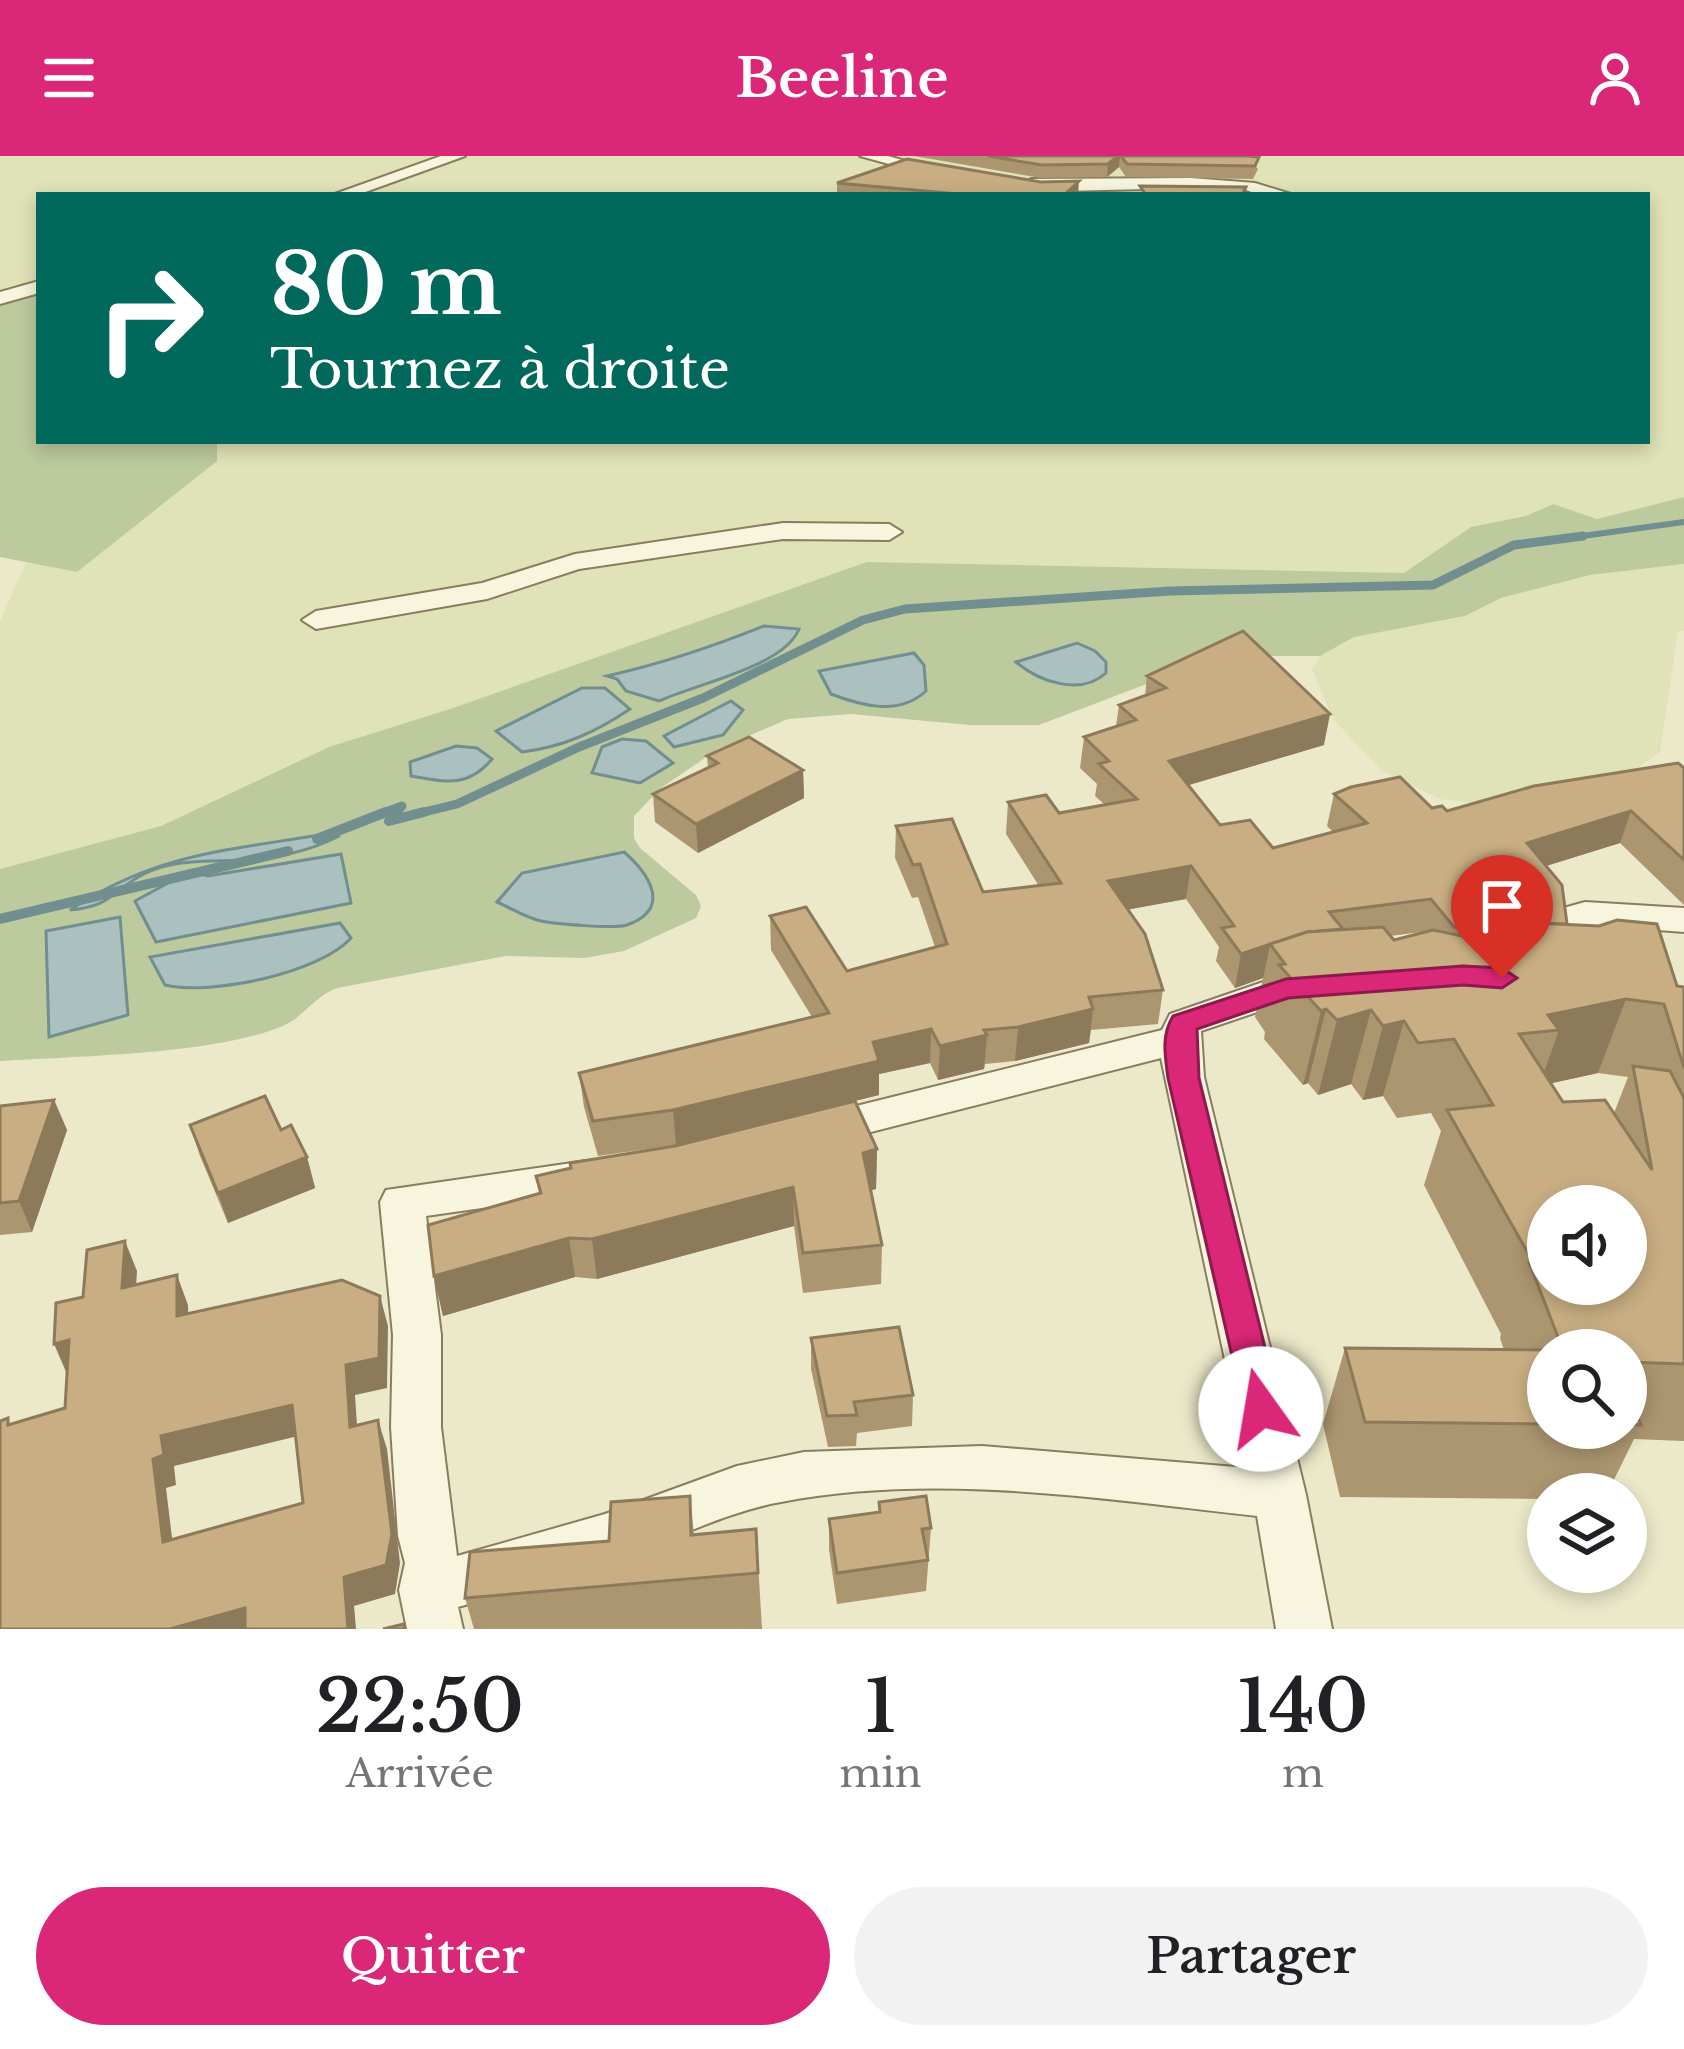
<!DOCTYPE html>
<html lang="fr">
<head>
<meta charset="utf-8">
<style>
	:root { --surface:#fff; --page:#f2f2f2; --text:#202124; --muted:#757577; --accent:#db2777 }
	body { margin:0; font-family:"Libre Baskerville",serif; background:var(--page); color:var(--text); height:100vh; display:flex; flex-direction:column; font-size:45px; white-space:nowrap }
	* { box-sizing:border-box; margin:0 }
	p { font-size:39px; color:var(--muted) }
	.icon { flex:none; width:66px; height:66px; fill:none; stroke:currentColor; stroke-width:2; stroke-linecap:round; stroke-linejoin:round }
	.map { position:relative; height:1473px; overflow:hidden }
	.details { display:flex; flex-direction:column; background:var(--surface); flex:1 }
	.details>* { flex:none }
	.top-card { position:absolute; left:36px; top:36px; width:1614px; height:252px; border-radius:0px; box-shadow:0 6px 18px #0003; background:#00695c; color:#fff; overflow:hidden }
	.tools { position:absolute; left:1527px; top:1029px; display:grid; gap:24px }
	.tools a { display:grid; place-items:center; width:120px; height:120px; border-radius:50%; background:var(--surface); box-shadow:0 6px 18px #0003; font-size:60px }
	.pin { position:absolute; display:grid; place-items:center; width:102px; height:102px; color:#fff; margin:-123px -51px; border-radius:50% 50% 50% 0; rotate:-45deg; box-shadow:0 0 12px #0007 }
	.pin .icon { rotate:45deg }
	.me { position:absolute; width:132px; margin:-66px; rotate:347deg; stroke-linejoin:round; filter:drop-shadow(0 0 9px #0008) }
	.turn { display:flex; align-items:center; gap:42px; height:252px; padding:0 36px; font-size:54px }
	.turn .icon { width:156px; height:156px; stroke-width:2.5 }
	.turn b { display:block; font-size:84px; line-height:102px }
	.eta { display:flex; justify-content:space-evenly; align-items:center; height:204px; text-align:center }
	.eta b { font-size:72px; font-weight:600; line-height:84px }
	.action { display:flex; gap:24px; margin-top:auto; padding:24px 36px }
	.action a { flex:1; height:138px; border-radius:72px; background:var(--accent); color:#fff; font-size:48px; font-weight:600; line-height:138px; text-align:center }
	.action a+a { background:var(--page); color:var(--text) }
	header { display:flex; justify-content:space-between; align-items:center; height:156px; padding:0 36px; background:var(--accent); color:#fff; font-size:54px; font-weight:600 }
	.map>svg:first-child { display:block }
	.farmland { fill:#e0e2b7 }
	.green { fill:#bcca9e }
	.water { fill:#aac1bf; stroke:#718f8e; stroke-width:3 }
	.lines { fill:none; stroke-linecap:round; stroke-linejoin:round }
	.stream-far2 { stroke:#718f8e; stroke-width:6 }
	.stream-far1 { stroke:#718f8e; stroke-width:9 }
	.stream { stroke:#718f8e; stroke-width:10 }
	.minor-casing { stroke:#887d5f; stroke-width:4 }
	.minor { fill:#f7f5dd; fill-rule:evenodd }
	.wall { fill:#ac9670; fill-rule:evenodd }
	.shaded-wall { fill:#8c7a5b }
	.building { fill:#c8ae82; stroke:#8c7a5b; stroke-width:3; fill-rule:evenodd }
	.route { fill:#db2777; stroke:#8e194d; stroke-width:3 }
</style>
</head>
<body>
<header><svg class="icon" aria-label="menu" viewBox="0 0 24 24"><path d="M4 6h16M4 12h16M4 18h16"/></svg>Beeline<svg class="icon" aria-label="person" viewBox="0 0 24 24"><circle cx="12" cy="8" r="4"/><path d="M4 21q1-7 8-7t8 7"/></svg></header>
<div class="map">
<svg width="1684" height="1473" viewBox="0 0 1684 1473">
	<rect width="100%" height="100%" fill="#ece9ca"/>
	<!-- farmland -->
	<g class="farmland">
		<path d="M0 0H1684V341L1597 363 1552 348 1526 360 1471 371 1404 417 867 406 453 552 329 591 161 670 0 713V465L26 406 77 416 217 305V285H1647V39H39V131L0 143Z"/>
		<path d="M1684 408V475H1678L1660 596 1605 635 1511 651 1440 643 1382 615 1333 563 1312 513 1320 500 1354 481 1465 460 1501 442 1590 419Z"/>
	</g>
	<!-- green -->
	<g class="green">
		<path d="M39 131V285H217V305L77 416 0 401V143Z"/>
		<path d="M1684 341V408L1590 419 1501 442 1465 460 1354 481 1320 500H1220L1039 569H970L851 558 788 563 718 593 661 632 634 660V682L640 692 696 739 701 750 696 762 624 795 584 802 506 800 337 832C315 840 304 860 285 869 217 899 76 900 0 905V713L161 670 329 591 453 552 867 406 1404 417 1471 371 1526 360 1553 348 1597 363Z"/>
	</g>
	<!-- water -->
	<g class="water">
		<path d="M764 470 799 473C784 511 695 528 659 545L626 535 617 523 607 520C661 508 712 491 764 470Z"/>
		<path d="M1077 487 1095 495 1106 506V517C1081 540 1039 526 1016 506Z"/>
		<path d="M914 497 924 509 926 535C899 560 862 550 831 538L819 515Z"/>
		<path d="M582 532H605L630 553C596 576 563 591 522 596L496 575Z"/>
		<path d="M731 545 743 554 723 579 674 591 664 580Z"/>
		<path d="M622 583 646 585 673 607 640 627 592 617 602 591Z"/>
		<path d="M456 590 477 592 492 603C468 632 446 626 411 620L410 606Z"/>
		<path d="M325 678 337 681C309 695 277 702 246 704 213 706 174 702 144 718 110 735 114 750 70 754 157 697 225 695 325 678Z"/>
		<path d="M624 696C647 716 674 752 627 769 614 773 556 768 541 765 526 762 511 752 497 746L522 717Z"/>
		<path d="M341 698 351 747 156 786 135 745 190 715 208 720Z"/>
		<path d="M120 761 128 859 49 881 46 775Z"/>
		<path d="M340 767 351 782C320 817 210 840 165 829L150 801Z"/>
	</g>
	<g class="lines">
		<!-- stream-far2 -->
		<path class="stream-far2" d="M1561 383 1684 366"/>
		<!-- stream-far1 -->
		<g class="stream-far1">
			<path d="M378 659 402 650 394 659"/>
			<path d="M412 659 457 648 579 591 703 542 863 464 905 453 1170 435 1433 429 1514 389 1583 380"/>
		</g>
		<!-- stream -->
		<g class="stream">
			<path d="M397 656 389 665 424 656"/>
			<path d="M317 683 386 656"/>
			<path d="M0 763 288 695"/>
		</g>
		<defs>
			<g id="minor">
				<path d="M441 0H465L357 39H332Z"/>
				<path d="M860 0H888L948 17 940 22Z"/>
				<path d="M1191 22 1255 27 1294 39 1191 32 1063 35 1023 28 1031 23Z"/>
				<path d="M39 125V137L0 148V136Z"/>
				<path d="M783 367 889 368 902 376 889 384 783 383 579 413 487 443 316 473 302 464 316 455 482 427 575 398Z"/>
				<path d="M1585 746 1684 752V776L1593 769 1600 814 1594 823 1581 826 1568 823 1562 814 1555 761 1560 753Z"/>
				<path d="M1304 818 1318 822 1323 831 1318 840 1290 845 1201 875 1204 921 1306 1339 1332 1473H1276L1257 1360C1103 1343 936 1316 781 1346 730 1355 683 1379 634 1397 576 1418 517 1435 458 1451L463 1473H407L399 1434 405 1407 398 1380 391 1271 393 1179 380 1046 386 1034 586 1005 601 1009 608 1021 601 1033 586 1037 426 1060 441 1179V1271L457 1400 605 1358 737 1310 804 1296 982 1290 1248 1312 1161 902 816 990 801 986 795 975 801 964 816 960 1162 874 1170 858 1272 823Z"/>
			</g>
		</defs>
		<!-- minor casing -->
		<use href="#minor" class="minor-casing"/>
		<!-- minor -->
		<use href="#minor" class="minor"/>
	</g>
	<!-- wall -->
	<g class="wall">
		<path d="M914 0H1247L1258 13 1253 23 1126 21 1119 11 1107 21 1041 22Z"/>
		<path d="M837 27 1078 39H837Z"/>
		<path d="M1147 520 1324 589 1189 629 1220 669 1273 692 1333 676 1327 670 1334 638 1447 655 1684 612V749L1620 687 1546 710 1567 768 1677 830 1684 831V1285L1634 1283 1607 1338H1548V1343L1340 1341 1323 1268 1345 1192 1504 1194 1500 1182 1501 1178 1424 1029 1441 975 1431 957 1397 962 1383 940 1363 944 1351 928 1318 939 1308 927 1303 929 1264 883 1265 876 1255 861 1263 822 1235 832 1216 805 1219 791 1186 743 1128 753 1163 834 1158 868 1091 874 1089 887 1015 905 985 908 984 913 938 924 930 907 879 918V939L676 989 598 1000 584 951 579 917 812 861 771 794 770 760 847 815 935 791 918 741 912 742 895 702 896 670 983 736 1039 730 1006 678 1008 646 1059 657 1105 649 1095 640 1097 628 1080 612 1084 581 1116 570 1119 549 1145 540ZM1422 776 1423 777 1394 784 1390 780ZM1598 917 1628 921 1614 957 1563 946 1551 927ZM1548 1194H1626V1272H1548Z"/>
		<path d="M707 600 803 614 804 642 698 697 655 666 653 638 708 612Z"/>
		<path d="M54 944 67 974 32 1076 0 1079V950Z"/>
		<path d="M190 969 281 974 307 1001 315 1032 228 1067 200 1000Z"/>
		<path d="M877 993 876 1033 871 1034 882 1089 881 1128 803 1137 794 1070 597 1123 575 1121 443 1160 434 1120 539 1038 536 1020Z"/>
		<path d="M811 1182 913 1239 912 1270 857 1277 856 1290 828 1291 811 1213Z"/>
		<path d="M690 1340 694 1378 756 1373 762 1473H474L465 1442 609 1385Z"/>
		<path d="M879 1346 931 1372 926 1435 837 1448 829 1394V1363L879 1356Z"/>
	</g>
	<!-- shaded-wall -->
	<g class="shaded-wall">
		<path d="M1118 0H1120L1119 11 1107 21 1108 8Z"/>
		<path d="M1079 25 1078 39H1064Z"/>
		<path d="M1330 558 1324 589 1165 636 1169 605Z"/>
		<path d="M803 614 804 642 698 697 696 668Z"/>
		<path d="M1631 655 1620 687 1517 719 1527 687Z"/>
		<path d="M1191 710 1186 743 1104 758 1108 725Z"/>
		<path d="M1270 789 1263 822 1235 832 1241 798Z"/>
		<path d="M1626 843 1598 917 1539 930 1559 874 1548 859Z"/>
		<path d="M1093 853 1089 887 1015 905 1018 871Z"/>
		<path d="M1326 853 1308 927 1303 929 1321 855Z"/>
		<path d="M1371 854 1351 928 1318 939 1337 864Z"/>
		<path d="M1404 865 1383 940 1363 944 1383 870Z"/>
		<path d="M931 873 930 907 879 918V939L676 989 673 954 873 886Z"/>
		<path d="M987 879 984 913 938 924 940 890Z"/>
		<path d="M54 944 67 974 32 1076 19 1045Z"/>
		<path d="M877 993 876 1033 863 1036V997Z"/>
		<path d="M307 1001 315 1032 228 1067 218 1037Z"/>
		<path d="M793 1031 794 1070 597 1123 592 1083Z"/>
		<path d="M569 1082 575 1121 443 1160 434 1120Z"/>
		<path d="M125 1085 137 1115 134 1162 122 1132Z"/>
		<path d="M177 1119 188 1149 189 1190 177 1160Z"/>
		<path d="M380 1140 388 1170 387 1232 355 1239 359 1301 350 1271 346 1209Z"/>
		<path d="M69 1184 67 1218 54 1188Z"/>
		<path d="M292 1249 302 1279 174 1310 176 1329 166 1332 176 1415 163 1386 153 1303 161 1280Z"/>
		<path d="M378 1264 387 1293 400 1407 395 1438 354 1450 356 1473H348L344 1421Z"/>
		<path d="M245 1452 254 1473H170Z"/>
	</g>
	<!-- building -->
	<g class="building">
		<path d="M988 0H1118L1108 8 1042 9Z"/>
		<path d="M1121 0H1247L1259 1 1255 10 1127 8Z"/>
		<path d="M907 3 1041 26 1079 25 1064 39H969L837 27Z"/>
		<path d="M1140 30 1246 31 1244 35 1255 39H1146Z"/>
		<path d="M1243 475 1330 558 1169 605 1220 669 1250 664 1273 692 1367 667 1334 638 1351 631 1400 621 1432 652 1442 650 1447 655 1534 630 1678 607 1684 612V704L1631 655 1527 687 1562 729 1567 768 1494 765 1492 772 1454 771 1431 743 1329 756 1343 773 1307 776 1241 798 1222 772 1234 770 1191 710 1108 725 1145 778 1163 834 1089 841 1093 853 1018 871 984 874 987 879 940 890 931 873 873 886 879 905 673 954 593 965 579 917 829 857 770 760 806 751 847 815 947 788 920 708 913 709 896 670 952 663 983 736 1061 727 1008 646 1046 639 1059 657 1137 643 1099 608 1109 605 1084 581 1136 564 1119 549 1166 532 1147 520Z"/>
		<path d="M749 581 803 614 696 668 653 638 718 607 707 600Z"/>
		<path d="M1617 764 1657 768 1677 830 1684 831V912L1664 848 1626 843 1548 859 1559 874 1519 878 1563 946 1605 944 1652 1014 1633 910 1670 915 1684 942V1208L1626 1206V1194H1563L1529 1106H1533L1447 954 1493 949 1454 883 1418 887 1404 865 1383 870 1371 854 1337 864 1326 853 1321 855 1279 809 1285 808 1270 788 1307 776 1383 771 1394 784 1433 774 1516 791 1494 765 1599 770ZM1548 1050H1626V1128H1548Z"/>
		<path d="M265 940 281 974 291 969 307 1001 218 1037 190 969Z"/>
		<path d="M54 944 19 1045 0 1047V950Z"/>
		<path d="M855 945 877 993 863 997 882 1089 803 1097 793 1031 592 1083 569 1082 434 1120 428 1069 541 1037 536 1020 571 1012 570 1007 675 990Z"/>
		<path d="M125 1085 122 1132 177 1119V1160L342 1124 380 1140 379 1202 346 1209 350 1271 378 1264 392 1378 386 1409 344 1421 348 1473H245V1452L170 1473H0V1265L8 1262V1269L65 1252 69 1184 54 1188 56 1147 83 1141 87 1094ZM292 1249 303 1347 163 1386 153 1303 164 1299 161 1280Z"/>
		<path d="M899 1171 913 1239 854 1246 857 1259 827 1260 811 1182Z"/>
		<path d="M1345 1192 1548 1194V1268L1365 1266Z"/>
		<path d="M1626 1232 1641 1269 1626 1268Z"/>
		<path d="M690 1340 691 1379 756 1373 758 1417 465 1442 470 1396 609 1385 611 1346Z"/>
		<path d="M926 1340 931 1372 922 1373 928 1404 837 1417 829 1363 880 1356 879 1346Z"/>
		<path d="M404 1468V1473H383Z"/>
	</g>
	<!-- route -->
	<path class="route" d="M1463 810 1502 812 1517 822 1502 832 1463 829 1288 842 1197 873 1199 922 1280 1253 1274 1265 1261 1269 1247 1265 1168 922C1165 899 1161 880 1173 860L1286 823Z"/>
</svg>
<div class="tools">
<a><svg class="icon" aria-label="sound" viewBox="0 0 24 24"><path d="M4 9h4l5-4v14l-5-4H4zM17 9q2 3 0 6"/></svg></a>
<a><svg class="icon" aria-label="search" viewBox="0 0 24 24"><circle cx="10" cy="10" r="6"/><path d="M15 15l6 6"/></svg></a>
<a><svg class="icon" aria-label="layers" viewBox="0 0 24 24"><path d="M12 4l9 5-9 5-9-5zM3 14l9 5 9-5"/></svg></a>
</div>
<div class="pin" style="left:1502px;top:822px;background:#d93025"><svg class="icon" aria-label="arrive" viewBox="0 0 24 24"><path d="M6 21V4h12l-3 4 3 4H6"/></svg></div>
<svg class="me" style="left:1261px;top:1253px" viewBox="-20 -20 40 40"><circle r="19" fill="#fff"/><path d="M0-13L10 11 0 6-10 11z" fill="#db2777"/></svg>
<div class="top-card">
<div class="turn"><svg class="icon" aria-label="right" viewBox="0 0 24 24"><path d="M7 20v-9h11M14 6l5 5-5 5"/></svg><div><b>80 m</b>Tournez à droite</div></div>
</div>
</div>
<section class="details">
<div class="eta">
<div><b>22:50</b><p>Arrivée</p></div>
<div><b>1</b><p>min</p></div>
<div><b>140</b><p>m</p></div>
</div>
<div class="action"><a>Quitter</a><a>Partager</a></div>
</section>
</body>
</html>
